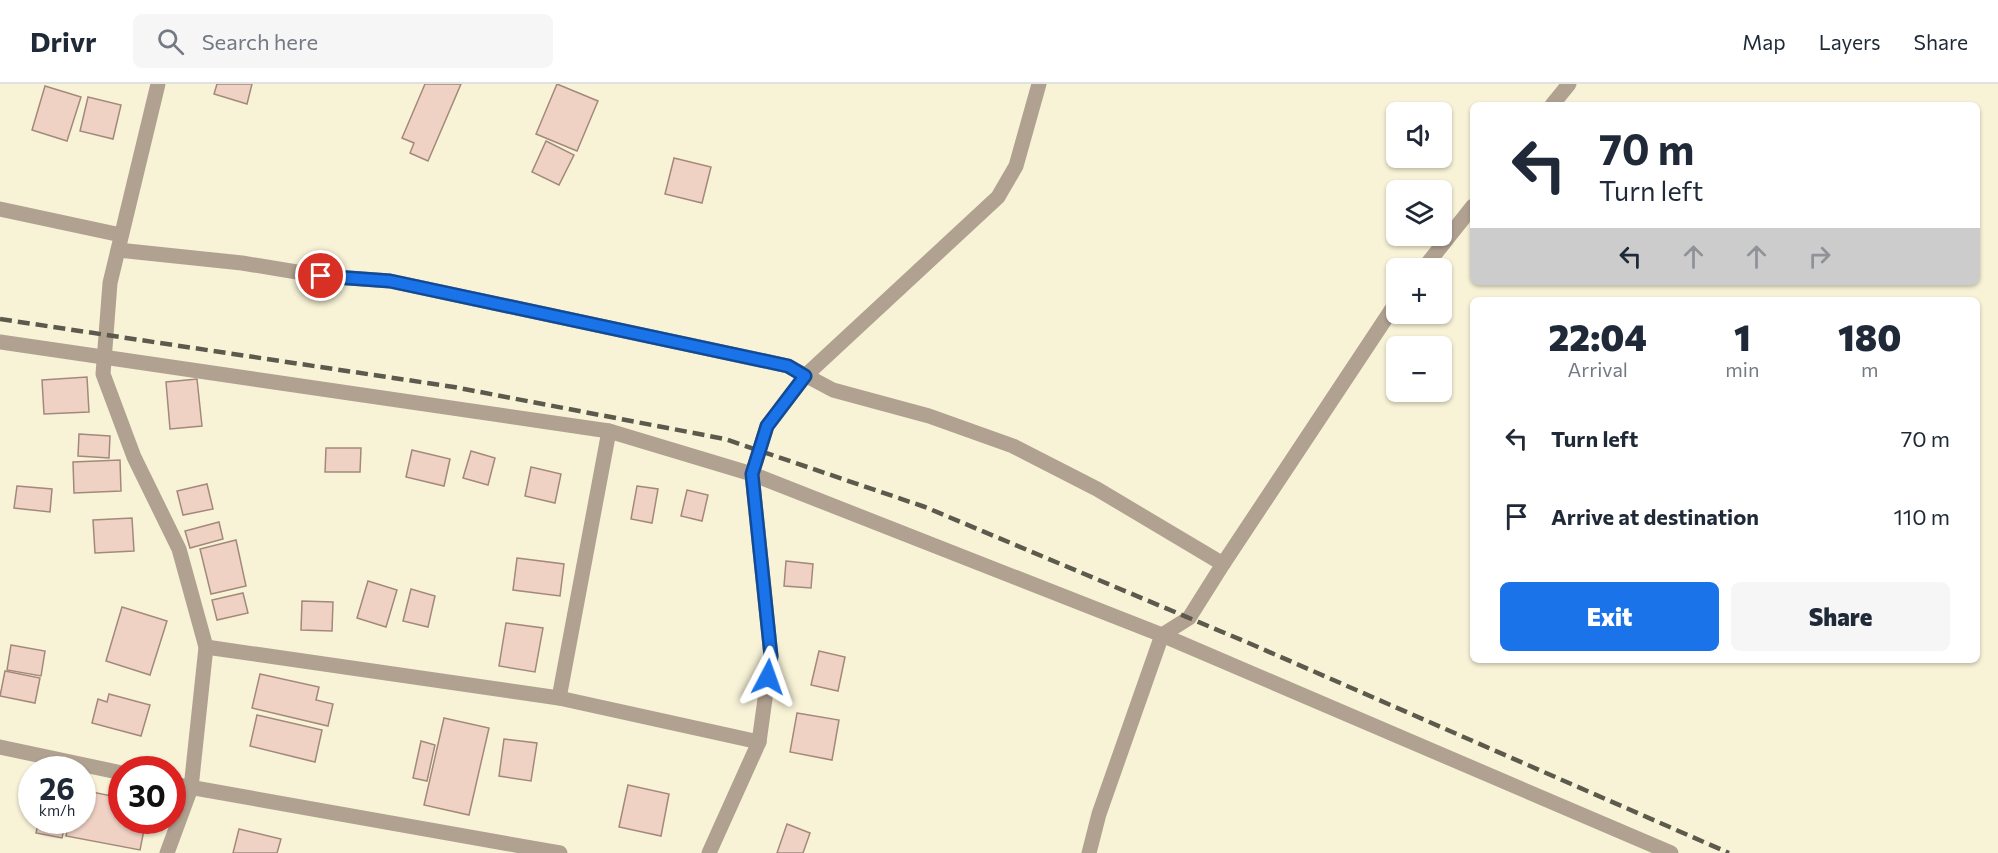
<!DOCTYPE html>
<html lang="en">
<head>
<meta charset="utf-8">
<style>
	:root { --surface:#fff; --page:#f6f6f7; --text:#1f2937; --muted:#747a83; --line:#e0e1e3; --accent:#1a73e8 }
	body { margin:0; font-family:Commissioner,sans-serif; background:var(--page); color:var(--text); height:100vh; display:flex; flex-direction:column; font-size:22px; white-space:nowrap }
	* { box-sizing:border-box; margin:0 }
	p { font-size:20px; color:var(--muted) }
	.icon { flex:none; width:33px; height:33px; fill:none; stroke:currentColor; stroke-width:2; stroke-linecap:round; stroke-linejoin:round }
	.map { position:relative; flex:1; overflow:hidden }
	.drawer { position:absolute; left:1470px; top:213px; width:510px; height:366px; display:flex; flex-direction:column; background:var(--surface); border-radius:9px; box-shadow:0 2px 4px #0004 }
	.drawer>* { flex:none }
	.top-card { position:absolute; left:1470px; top:18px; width:510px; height:183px; border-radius:9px; box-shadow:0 2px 4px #0004; background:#fff; color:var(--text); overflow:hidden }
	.controls { position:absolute; left:1386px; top:18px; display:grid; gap:12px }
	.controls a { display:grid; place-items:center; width:66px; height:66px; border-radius:9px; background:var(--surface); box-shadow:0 2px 4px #0004; font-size:30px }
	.speed { position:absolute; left:18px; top:672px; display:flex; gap:12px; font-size:30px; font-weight:700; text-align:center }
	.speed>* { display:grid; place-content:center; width:78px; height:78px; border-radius:50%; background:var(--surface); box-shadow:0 2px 4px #0004; line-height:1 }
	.speed small { font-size:15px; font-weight:400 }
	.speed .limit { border:9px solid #d22; background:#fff; color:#111 }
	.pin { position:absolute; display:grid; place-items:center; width:51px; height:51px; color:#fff; margin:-26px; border:3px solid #fff; border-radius:50%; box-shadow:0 2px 6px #0007 }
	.me { position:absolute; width:66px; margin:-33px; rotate:4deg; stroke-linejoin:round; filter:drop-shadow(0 0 4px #0008) }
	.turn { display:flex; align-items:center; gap:21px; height:126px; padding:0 30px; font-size:27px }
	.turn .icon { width:78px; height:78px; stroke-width:2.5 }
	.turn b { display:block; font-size:42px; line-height:51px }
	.lanes { display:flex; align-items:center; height:57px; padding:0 30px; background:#0003; justify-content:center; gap:30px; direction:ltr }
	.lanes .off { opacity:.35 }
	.eta { display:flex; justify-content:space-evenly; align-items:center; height:102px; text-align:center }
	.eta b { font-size:36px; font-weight:800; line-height:42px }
	.button { display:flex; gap:12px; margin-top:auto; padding:12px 30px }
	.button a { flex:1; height:69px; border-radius:9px; background:var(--accent); color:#fff; font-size:24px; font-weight:800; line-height:69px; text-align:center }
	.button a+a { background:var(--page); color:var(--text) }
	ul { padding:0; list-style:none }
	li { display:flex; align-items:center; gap:18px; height:78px; padding:0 30px }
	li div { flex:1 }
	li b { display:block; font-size:22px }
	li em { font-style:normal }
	header { display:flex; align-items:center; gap:36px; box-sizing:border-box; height:84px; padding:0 30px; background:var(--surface); border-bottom:2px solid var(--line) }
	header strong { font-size:28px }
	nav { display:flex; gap:33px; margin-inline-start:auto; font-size:21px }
	.search { width:420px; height:54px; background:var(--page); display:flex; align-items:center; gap:15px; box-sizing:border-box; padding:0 21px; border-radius:9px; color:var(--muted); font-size:22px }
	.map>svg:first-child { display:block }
	.building { fill:#efd2c4; stroke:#a3897c; stroke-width:1.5 }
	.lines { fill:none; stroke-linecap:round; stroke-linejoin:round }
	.minor { stroke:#b1a191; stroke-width:15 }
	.rail { stroke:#5c5a4c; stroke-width:4.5; stroke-dasharray:12 6; stroke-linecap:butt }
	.route-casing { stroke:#114b97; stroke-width:15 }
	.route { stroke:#1a73e8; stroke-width:10 }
</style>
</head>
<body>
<header>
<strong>Drivr</strong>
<div class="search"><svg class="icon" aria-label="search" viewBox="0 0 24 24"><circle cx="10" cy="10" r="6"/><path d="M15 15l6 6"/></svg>Search here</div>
<nav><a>Map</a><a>Layers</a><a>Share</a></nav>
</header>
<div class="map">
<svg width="1998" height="769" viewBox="0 0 1998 769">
	<rect width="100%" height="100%" fill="#f8f3d7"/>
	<!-- building -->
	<g class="building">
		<path d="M217 0H252L247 20 214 10Z"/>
		<path d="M425 0H461L428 77 410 69 414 59 402 54Z"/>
		<path d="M557 0 598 17 577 67 536 50Z"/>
		<path d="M45 2 81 13 67 57 32 46Z"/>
		<path d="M88 13 121 21 113 55 80 47Z"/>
		<path d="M546 57 574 71 559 101 532 88Z"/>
		<path d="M674 74 711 83 702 119 665 110Z"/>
		<path d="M87 293 89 328 44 330 42 296Z"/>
		<path d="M197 295 202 342 170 345 166 298Z"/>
		<path d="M79 350 110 352 109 374 78 372Z"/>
		<path d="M326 364H361L360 388H325Z"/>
		<path d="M412 366 450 375 444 402 406 393Z"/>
		<path d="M471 367 495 374 488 401 463 394Z"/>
		<path d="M120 376 121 407 74 409 73 378Z"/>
		<path d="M531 383 561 390 555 419 525 412Z"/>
		<path d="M207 400 213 425 183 431 177 407Z"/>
		<path d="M17 402 52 405 50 428 14 424Z"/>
		<path d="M637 402 658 405 652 439 631 435Z"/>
		<path d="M687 406 708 411 702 437 681 432Z"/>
		<path d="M132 434 134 467 95 469 93 436Z"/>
		<path d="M219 438 223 455 190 464 185 447Z"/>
		<path d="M236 456 246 502 211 510 200 465Z"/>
		<path d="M517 474 564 480 560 512 513 506Z"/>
		<path d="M786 477 813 480 811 504 784 502Z"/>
		<path d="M368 497 397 506 386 543 357 534Z"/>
		<path d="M411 505 435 512 428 543 403 537Z"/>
		<path d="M243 509 248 529 217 536 212 516Z"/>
		<path d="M302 517 333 518 332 547 301 546Z"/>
		<path d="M122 523 167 537 150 591 106 577Z"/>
		<path d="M506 539 543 544 535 588 499 582Z"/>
		<path d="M11 561 45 567 41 592 7 586Z"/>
		<path d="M819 567 845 573 838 607 811 601Z"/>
		<path d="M5 587 40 594 35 619 0 612Z"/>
		<path d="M260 590 319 603 316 616 333 620 328 642 252 624Z"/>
		<path d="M109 610 150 621 141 652 92 639 98 615 107 618Z"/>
		<path d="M797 629 839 636 832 676 790 668Z"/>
		<path d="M257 631 322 646 315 678 250 662Z"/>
		<path d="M444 634 489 644 469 731 424 721Z"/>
		<path d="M504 655 537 659 531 697 499 692Z"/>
		<path d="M421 657 435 661 427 697 413 694Z"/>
		<path d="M628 701 669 710 661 752 619 743Z"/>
		<path d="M82 706 122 714V736H146L140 766 66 752 69 736H82Z"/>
		<path d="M39 736H66L62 754 36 749Z"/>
		<path d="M787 740 810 749 803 769H777Z"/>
		<path d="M239 745 281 755 277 769H233Z"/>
	</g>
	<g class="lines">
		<!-- minor -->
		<g class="minor">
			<path d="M158 0 110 199 103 290 134 373 179 465 206 563 191 704 167 769"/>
			<path d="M1552 21 1569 0"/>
			<path d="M0 125 121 151"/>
			<path d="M118 166 242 179 321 192 390 197 788 282 833 306 929 332 1013 362 1097 405 1223 480 1189 534 1162 551 1099 730 1089 769"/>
			<path d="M1424 184 1473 122"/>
			<path d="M0 258 609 347 752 390 1162 551 1671 769"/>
			<path d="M1223 480 1396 219"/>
			<path d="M206 563 559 614 759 658"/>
			<path d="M559 614 609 347"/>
			<path d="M0 663 122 689"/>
			<path d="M172 700 560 769"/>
			<path d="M709 769 759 658 771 572 752 390 767 342 805 292 998 113 1016 82 1039 0"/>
		</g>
		<!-- rail -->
		<path class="rail" d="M0 235 454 303 725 355 925 423 1251 560 1729 769"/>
	</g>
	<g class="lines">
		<defs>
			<path id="route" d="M321 192 390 197 788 282 805 292 767 342 752 390 771 572 768 593"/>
		</defs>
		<!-- route casing -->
		<use href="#route" class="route-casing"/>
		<!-- route -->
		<use href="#route" class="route"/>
	</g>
</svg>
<div class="controls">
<a><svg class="icon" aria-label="sound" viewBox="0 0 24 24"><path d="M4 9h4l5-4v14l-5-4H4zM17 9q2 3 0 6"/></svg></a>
<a><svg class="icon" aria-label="layers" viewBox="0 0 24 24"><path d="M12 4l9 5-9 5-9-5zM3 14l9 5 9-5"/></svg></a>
<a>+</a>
<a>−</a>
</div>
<div class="speed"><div>26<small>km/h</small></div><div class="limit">30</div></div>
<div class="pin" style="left:321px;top:192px;background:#d93025"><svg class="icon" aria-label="arrive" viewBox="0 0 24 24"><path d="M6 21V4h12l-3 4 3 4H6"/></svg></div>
<svg class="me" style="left:768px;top:593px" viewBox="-20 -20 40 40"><path d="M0-17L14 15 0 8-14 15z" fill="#1a73e8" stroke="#fff" stroke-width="4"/></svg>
<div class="top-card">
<div class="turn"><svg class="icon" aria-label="left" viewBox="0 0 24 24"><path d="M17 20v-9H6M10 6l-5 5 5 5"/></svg><div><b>70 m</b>Turn left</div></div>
<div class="lanes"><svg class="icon" aria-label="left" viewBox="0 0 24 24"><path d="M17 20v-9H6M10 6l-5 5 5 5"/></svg><svg class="icon off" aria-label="ahead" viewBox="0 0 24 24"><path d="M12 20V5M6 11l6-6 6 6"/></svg><svg class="icon off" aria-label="ahead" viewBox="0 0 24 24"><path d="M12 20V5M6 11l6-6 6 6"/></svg><svg class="icon off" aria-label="right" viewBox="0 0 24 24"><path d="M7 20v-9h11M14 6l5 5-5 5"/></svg></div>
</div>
<section class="drawer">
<div class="eta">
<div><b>22:04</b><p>Arrival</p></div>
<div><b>1</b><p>min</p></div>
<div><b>180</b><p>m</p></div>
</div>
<ul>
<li><svg class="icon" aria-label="left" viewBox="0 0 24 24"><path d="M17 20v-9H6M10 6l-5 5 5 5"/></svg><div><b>Turn left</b></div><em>70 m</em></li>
<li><svg class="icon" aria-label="arrive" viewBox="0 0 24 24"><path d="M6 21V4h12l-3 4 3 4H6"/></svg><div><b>Arrive at destination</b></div><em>110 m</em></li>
</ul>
<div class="button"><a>Exit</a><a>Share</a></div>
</section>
</div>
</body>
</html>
